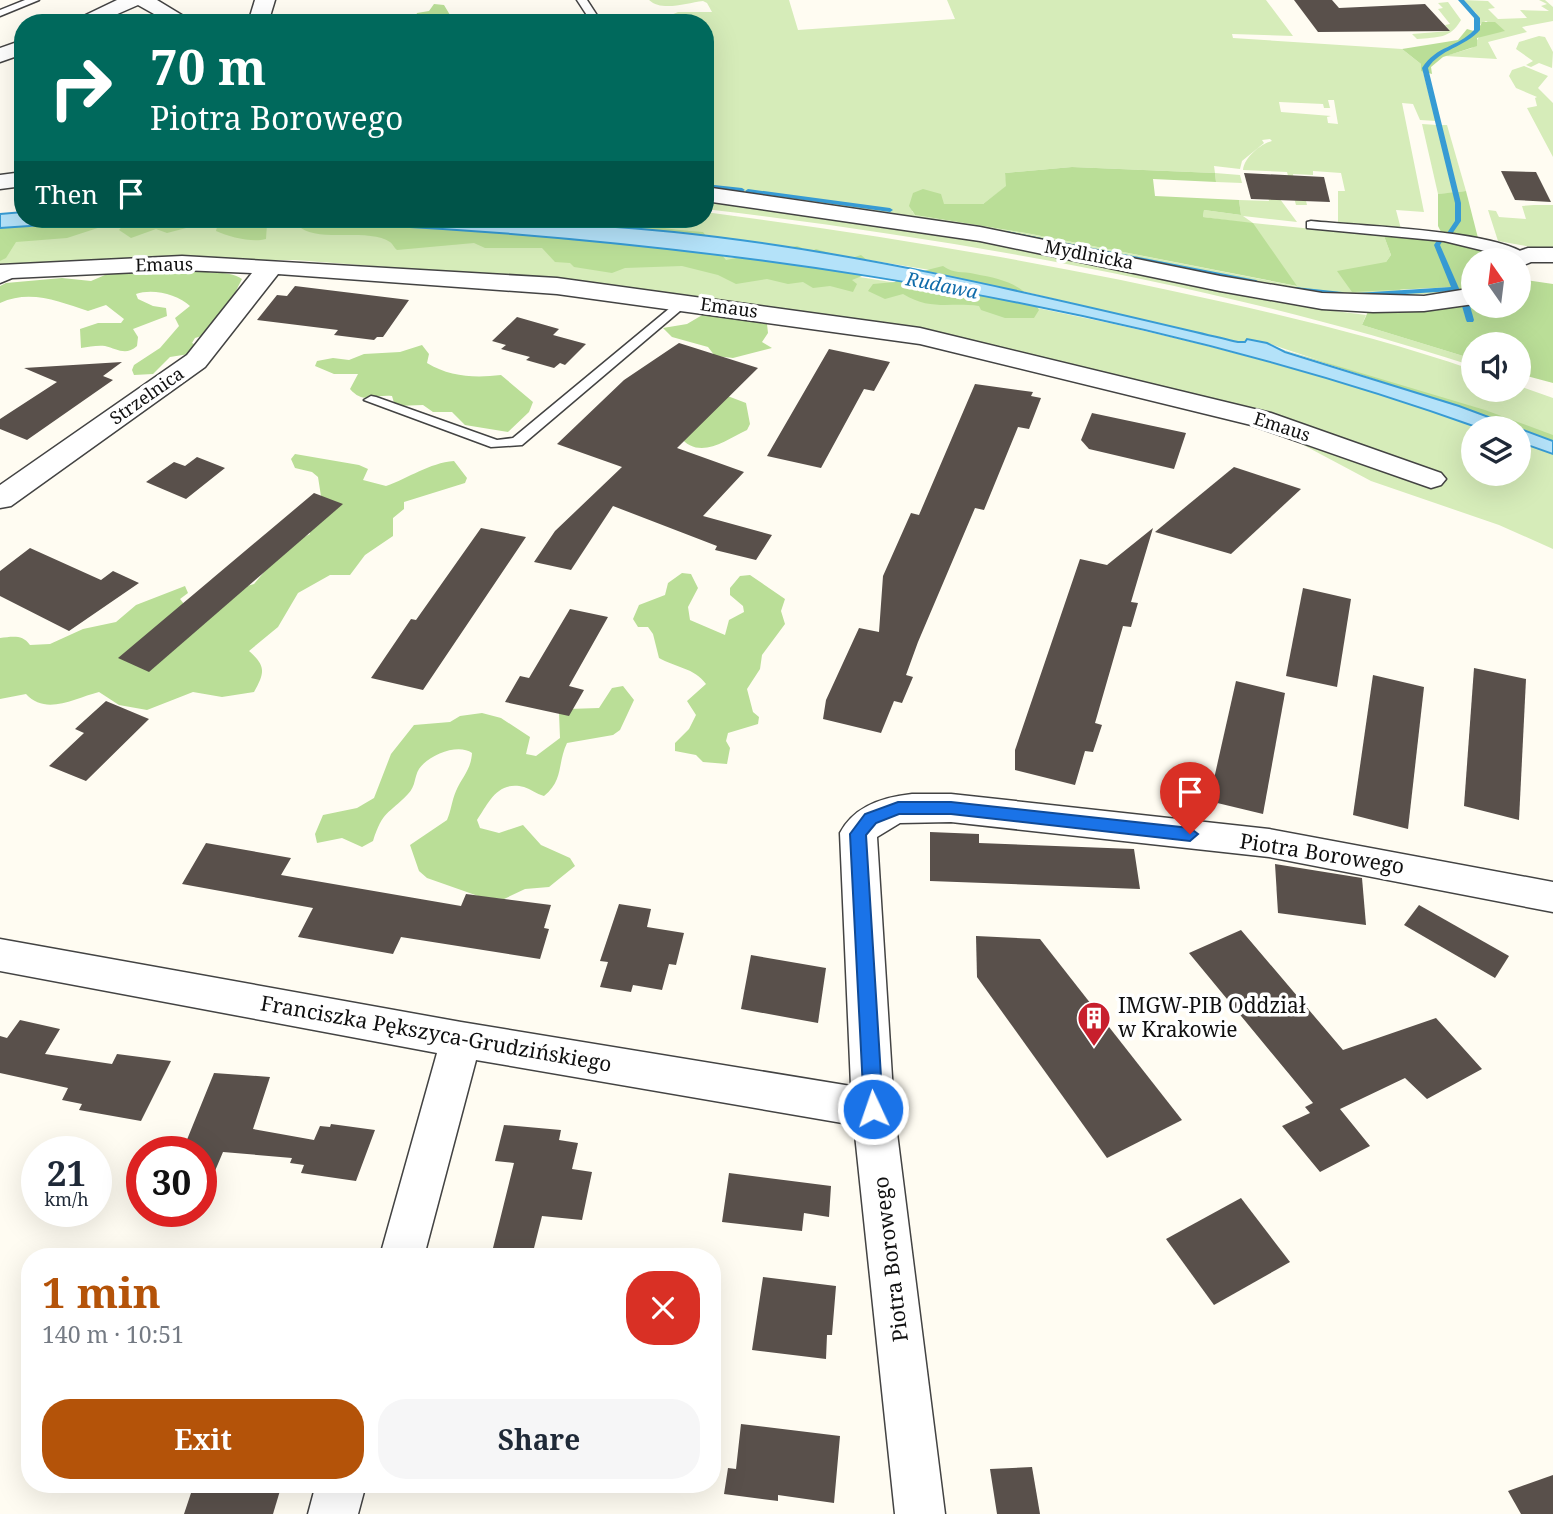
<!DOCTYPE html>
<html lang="en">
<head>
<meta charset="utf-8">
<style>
	:root { --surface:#fff; --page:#f6f6f7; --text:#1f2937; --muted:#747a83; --accent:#b45309 }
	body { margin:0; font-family:"Noto Serif",serif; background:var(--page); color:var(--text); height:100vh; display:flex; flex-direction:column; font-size:26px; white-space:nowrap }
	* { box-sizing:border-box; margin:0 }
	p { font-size:23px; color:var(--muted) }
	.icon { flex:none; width:38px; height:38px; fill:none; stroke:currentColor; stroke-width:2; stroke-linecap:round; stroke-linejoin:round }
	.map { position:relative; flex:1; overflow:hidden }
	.drawer { position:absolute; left:21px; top:1248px; width:700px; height:245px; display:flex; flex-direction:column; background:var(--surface); border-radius:28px; box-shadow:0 7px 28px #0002 }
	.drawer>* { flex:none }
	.banner { position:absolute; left:14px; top:14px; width:700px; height:214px; border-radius:28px; box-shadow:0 7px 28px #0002; background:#00695c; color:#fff; overflow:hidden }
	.needle { width:46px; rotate:346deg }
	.fabs { position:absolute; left:1461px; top:248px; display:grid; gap:14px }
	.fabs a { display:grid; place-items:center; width:70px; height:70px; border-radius:50%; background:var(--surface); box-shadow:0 7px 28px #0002; font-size:35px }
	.speed { position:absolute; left:21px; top:1136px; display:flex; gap:14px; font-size:35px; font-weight:700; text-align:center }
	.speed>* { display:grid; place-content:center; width:91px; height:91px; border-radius:50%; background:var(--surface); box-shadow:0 7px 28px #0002; line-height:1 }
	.speed small { font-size:18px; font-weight:400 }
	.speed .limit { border:10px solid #d22; background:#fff; color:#111 }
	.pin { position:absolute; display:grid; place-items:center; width:60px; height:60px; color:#fff; margin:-72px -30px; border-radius:50% 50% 50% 0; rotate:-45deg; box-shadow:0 0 7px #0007 }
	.pin .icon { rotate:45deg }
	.me { position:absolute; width:77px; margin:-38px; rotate:357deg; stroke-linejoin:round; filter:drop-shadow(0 0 5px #0008) }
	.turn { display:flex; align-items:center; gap:24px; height:147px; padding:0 21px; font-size:32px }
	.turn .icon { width:91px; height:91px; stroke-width:2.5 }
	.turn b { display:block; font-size:49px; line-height:60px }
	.then { display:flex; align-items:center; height:66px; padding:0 21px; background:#0003; gap:14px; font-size:26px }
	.round { display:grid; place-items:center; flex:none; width:74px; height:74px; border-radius:28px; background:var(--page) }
	.overview { display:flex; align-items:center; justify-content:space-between; height:119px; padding:0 21px }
	h1 { font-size:42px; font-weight:700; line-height:52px; color:var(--accent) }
	.action { display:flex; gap:14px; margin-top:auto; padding:14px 21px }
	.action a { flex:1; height:80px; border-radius:28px; background:var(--accent); color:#fff; font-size:28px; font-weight:700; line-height:80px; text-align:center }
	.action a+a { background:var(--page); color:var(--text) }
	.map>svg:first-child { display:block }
	.green { fill:#d6ecb9; fill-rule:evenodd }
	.forest { fill:#bade97 }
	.water { fill:#b4e2f9; stroke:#379bd4; stroke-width:2 }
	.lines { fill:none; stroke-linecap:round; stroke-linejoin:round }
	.stream { fill:#379bd4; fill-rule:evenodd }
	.building { fill:#59504b }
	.lane-casing { stroke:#434343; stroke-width:3 }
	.street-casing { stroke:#434343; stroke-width:3 }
	.lane { fill:#fff; fill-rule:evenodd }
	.street { fill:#fff; fill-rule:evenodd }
	.route { fill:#1a73e8; stroke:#114b97; stroke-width:2 }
	.labels { text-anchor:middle; stroke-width:7; stroke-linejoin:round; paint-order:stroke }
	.far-street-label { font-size:18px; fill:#101010; stroke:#fff }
	.far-water-label { font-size:19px; font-style:italic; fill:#116caa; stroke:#fff }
	.street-label { font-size:21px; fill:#101010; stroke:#fff }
	.poi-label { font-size:21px; fill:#101010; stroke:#fff; text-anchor:start }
</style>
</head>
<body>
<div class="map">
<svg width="1553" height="1514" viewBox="0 0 1553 1514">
	<rect width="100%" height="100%" fill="#fffcf2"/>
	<!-- green -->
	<g class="green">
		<path d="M649 0H789L798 30 955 19 947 0H1266L1293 36 1232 34 1233 38 1402 49 1421 64 1436 121 1420 120 1413 104 1402 103 1424 212 1396 210 1401 229 1338 225V191H1345L1341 173 1313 171V175L1293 174 1298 200 1306 201 1307 205H1296L1287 172 1243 170C1244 158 1260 144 1272 141L1270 139 1262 140 1264 143 1242 161 1240 169 1214 166 1215 173 1240 175 1242 183 1216 182 1215 173 1072 167 1005 173 1007 186 983 204H944L912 211 915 215 1026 233 1296 286 1253 224 1203 217 1204 210 1241 215 1239 200 1269 201 1268 196 1277 195 1297 222 1243 216 1253 223 1384 236 1391 255 1386 262 1401 291 1455 287 1458 292 1374 297 1330 295 916 219 705 189V23H675L669 16 678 12H712L707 3 703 1C686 3 662 12 649 0ZM1328 100H1334L1338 124 1328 123 1327 117 1331 116 1281 112 1279 102 1323 104 1324 108H1330Z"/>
		<path d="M1462 0 1488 1 1495 8 1488 9 1498 19 1527 18 1520 10 1549 11 1541 6 1547 4 1539 0H1545L1553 7V21L1522 27 1527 32 1488 42 1497 59 1445 56 1472 48 1481 34 1504 31 1486 21 1480 24 1476 13Z"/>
		<path d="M1448 2 1461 20C1450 39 1438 37 1417 39L1412 34 1450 31 1445 25 1450 24 1438 9 1443 8 1438 3Z"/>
		<path d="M1539 36 1545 37 1553 52 1552 68 1539 63 1531 67 1526 65 1533 61 1516 49 1519 42Z"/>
		<path d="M1524 66 1548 76 1538 88 1553 103V157L1527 108 1537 106 1535 98 1537 97 1516 88 1509 76 1512 70Z"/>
		<path d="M1422 124 1437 125 1453 193 1438 194Z"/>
		<path d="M1440 125H1447L1466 191 1457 192Z"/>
		<path d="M705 198 935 231 1320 309 1366 315 1362 325 1473 359V366C1225 286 964 240 705 209Z"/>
		<path d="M1534 205H1553V251L1498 241 1488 210 1496 211 1499 217 1526 219 1522 206Z"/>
		<path d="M705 212C879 235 1052 263 1223 302 1307 321 1392 342 1473 370L1474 390H1519V386L1553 398V441L1510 424 1267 343 1238 342 936 271 814 251 674 232 489 219H705Z"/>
		<path d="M133 219C303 219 473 229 642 245 699 251 756 262 813 270 1039 303 1266 351 1482 429H1474V474H1519V442L1553 454V549L1499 525 1371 481 1264 424 1007 355 450 272 295 260H210L0 268V228Z"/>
	</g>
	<!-- forest -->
	<g class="forest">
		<path d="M434 4 444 5 450 15 497 17 495 23H441L415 18 417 13 429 11Z"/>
		<path d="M1482 22H1495L1505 31 1477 38V46L1443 57 1431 67 1432 74 1421 71V64L1402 49 1458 40 1467 29 1477 32Z"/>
		<path d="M1072 167 1215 173 1216 182 1153 179 1155 196 1239 200 1241 215 1204 210 1203 217 1253 223 1297 286 1026 233 915 215 909 206 913 193 923 189 941 194 944 204H983L1006 186 1005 173Z"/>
		<path d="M1466 191 1478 238 1441 232 1438 226V194Z"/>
		<path d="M54 219H103L110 224 67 238 16 242 6 258 0 261V226L31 227 51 224Z"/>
		<path d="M196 219 194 226 167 233 156 229 131 238 119 230 126 222 133 220Z"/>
		<path d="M236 219 267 224 266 239C252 243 230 237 216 231L217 227Z"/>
		<path d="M315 219H574L571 225 591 229 589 222C627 220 665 230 703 232L726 260 797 246 802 248V256L816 249 849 259 861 255 869 262 862 276 852 280 857 284 853 292 830 286 813 288 803 282 788 284 767 279 736 284 718 275 682 266 625 268 612 273 574 267 570 263 555 262 542 248H485L474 243 397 250C394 248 393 244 390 242 371 228 319 242 301 228Z"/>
		<path d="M1421 235 1492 250 1495 261H1474L1473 288 1458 292 1455 287 1352 292 1337 271 1386 262 1391 255 1384 236Z"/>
		<path d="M943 266C954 274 962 271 975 274 1002 279 1025 284 1039 310L1034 318H1005L981 310 979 306C949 302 931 311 903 294L885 299 868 291 873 284 895 282 909 267 923 271Z"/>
		<path d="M196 269C212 276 227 269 242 279 232 298 219 333 195 338L192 343 196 345 189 354 170 357 153 374 134 375 132 370 134 365 160 348 179 326 175 318 190 306C178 294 152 288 136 294L138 299 153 306 166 308 167 316 133 329 138 337 137 346C126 356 117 349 105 346 97 345 89 347 81 348L80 329 98 323H121L124 319 106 305 88 311C59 302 31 289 0 303V286L6 283 62 278 91 281 112 272Z"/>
		<path d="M1519 279 1553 284V383L1519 374V345H1474L1473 359 1362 325 1370 307 1473 302 1474 306H1519Z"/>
		<path d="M704 314 767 324 768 333 762 342 772 348 733 358 715 356 708 347 672 337 663 328 687 324Z"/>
		<path d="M422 345 429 354 427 363C450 377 475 378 501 375L533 402 529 412 508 432 465 425 452 412H433L423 405 395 406 392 396C374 394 364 405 350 389L358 374H334L315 366 317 361 333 358 349 360 364 354 400 352Z"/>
		<path d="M1274 347 1485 410 1553 435V441L1459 406Z"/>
		<path d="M725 395 746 403 750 424 747 430C724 441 699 461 679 436Z"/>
		<path d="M295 454 359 465 368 469 363 480 386 486C409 478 429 463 454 461L467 478 465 483 404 502V509L393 518V536L365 555 350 575H330L298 593 278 627 249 651C266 666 265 672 254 692L222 697 193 692 147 710 119 705 99 692C75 698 46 716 26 694L0 699V638C12 637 22 634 30 645L50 644 83 629 116 622 136 605 185 586 188 593 180 599 184 604 254 584 286 546 310 534 309 527 323 509 318 477 312 472 295 468 291 459Z"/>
		<path d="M682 573 691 574 698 588 688 607 690 620 725 635 729 620 744 612 743 606 730 595V588L740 576 750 575 785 599 781 611 785 624 762 655 760 669 747 689 753 712 759 717 758 724 728 733 726 741 730 748 727 764 703 762 696 755 675 751V743L689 729 696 715 687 701 706 684C695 668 674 667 659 658L653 634 648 627H638L633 619 639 605 665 595 668 583Z"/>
		<path d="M623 686 634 700 620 730 613 735 567 743C557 764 564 780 544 796 536 794 531 789 524 787 497 780 488 804 477 820L480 828 499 833 523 825 541 845 570 858 575 866 549 887 525 889 504 899 481 897 427 878 419 871 410 845 447 820C451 811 452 800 456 791 462 777 471 770 472 753 459 743 429 754 419 769 414 777 416 786 408 794 388 815 383 810 373 841L362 847 342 838 317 843 315 834 323 815 357 808 374 798 391 754 414 725 450 722 460 716 482 713 501 718 530 737 526 754 536 756 560 738 559 713 568 709 599 708 612 688Z"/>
	</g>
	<!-- water -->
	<g class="water">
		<path d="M23 212V219H133L0 228V214Z"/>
		<path d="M241 219C386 219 530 217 674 232 865 252 1051 298 1238 342H1245L1247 339 1267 343 1285 352 1459 406 1553 441V454L1519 442V429H1482C1093 289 653 232 241 219Z"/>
	</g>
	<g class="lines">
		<!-- stream -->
		<g class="stream">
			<path d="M1458 0H1464L1480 18V30C1465 47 1440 49 1428 68L1461 203V221L1452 234 1450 235 1447 233 1455 221V203L1422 68C1437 45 1457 48 1474 30V18Z"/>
			<path d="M705 184 742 188 745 190 742 192 705 188Z"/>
			<path d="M748 189 890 208 893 210 890 212 746 192 745 191Z"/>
			<path d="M1006 231 1256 280 1259 282 1256 284 1004 234V232Z"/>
			<path d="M1440 238 1443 240 1440 245 1461 293 1459 294H1455L1453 291 1357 297 1353 295 1357 293 1451 287 1434 245 1438 239Z"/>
			<path d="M1295 287 1342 292 1346 294 1342 296 1293 290V288Z"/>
			<path d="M1463 304H1469L1470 306 1474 320 1473 322H1467L1466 320 1462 306Z"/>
		</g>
	</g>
	<!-- building -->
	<g class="building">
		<path d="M1294 0H1332L1339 8 1425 4 1450 31 1318 32Z"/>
		<path d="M1501 171 1536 172 1551 202 1515 200Z"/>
		<path d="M1244 173 1324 177 1330 202 1251 199Z"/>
		<path d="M295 286 409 300 383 337H377L374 340 334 335 338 330 257 320 277 295 287 296Z"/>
		<path d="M517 317 559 329 553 335 586 344 565 365 560 363 554 368 526 360 530 357 501 349 506 345 492 341Z"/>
		<path d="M679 343 758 368 677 448 744 472 703 516 772 535 756 560 715 550 717 546 613 506 571 570 534 562 555 531 622 467 557 444 624 380Z"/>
		<path d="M829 349 890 362 874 391 864 389 821 468 767 456Z"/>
		<path d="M122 362 103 376 113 380 27 440 0 429V419L57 382 24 368Z"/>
		<path d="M975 384 1033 392 1031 396 1041 398 1029 429 1018 427 984 510 975 508 918 642 906 675 913 677 902 703 894 701 881 733 823 719 826 700 859 628 879 632 883 576 911 513 919 515Z"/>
		<path d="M1092 413 1186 433 1174 469 1089 449 1081 440Z"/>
		<path d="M197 457 225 468 186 499 146 482 174 462 185 466Z"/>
		<path d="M1234 467 1301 489 1231 554 1155 532Z"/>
		<path d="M314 493 343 504 149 672 118 658Z"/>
		<path d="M481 528 526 537 423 690 371 678 411 619 416 620Z"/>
		<path d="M1153 528 1131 602 1138 603 1131 627 1123 626 1095 723 1102 725 1093 752 1085 751 1075 785 1015 770V750L1080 559 1107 565Z"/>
		<path d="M30 548 101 580 113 571 139 583 69 631 0 596V571Z"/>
		<path d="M1303 588 1351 599 1337 687 1286 676Z"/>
		<path d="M570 609 608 617 569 686 584 690 569 716 505 702 520 676 529 678Z"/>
		<path d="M1474 668 1526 679 1519 820 1464 806Z"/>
		<path d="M1373 675 1424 687 1408 829 1353 815Z"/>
		<path d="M1236 681 1285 693 1263 814 1209 801Z"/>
		<path d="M106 701 149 719 86 781 49 766 84 733 75 729Z"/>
		<path d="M930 832 979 834V843L1134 849 1140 889 930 881Z"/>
		<path d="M206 843 291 858 281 875 461 906 466 894 551 905 544 928 549 929 540 959 401 937 393 954 298 937 313 908 182 884Z"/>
		<path d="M1275 864 1362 878 1366 925 1278 913Z"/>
		<path d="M619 904 651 909 647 927 684 933 676 965 669 964 662 990 633 985 631 992 600 987 608 962 600 961Z"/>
		<path d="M1419 905 1509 956 1495 978 1404 925Z"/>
		<path d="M1241 930 1343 1050 1436 1018 1482 1069 1427 1099 1405 1078 1340 1109 1370 1146 1320 1172 1282 1126 1310 1113 1305 1107 1313 1103 1189 953Z"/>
		<path d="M976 936 1040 939 1182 1120 1107 1158 977 977Z"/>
		<path d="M751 955 826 968 818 1023 741 1009Z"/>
		<path d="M20 1020 60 1029 45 1054 112 1064 117 1054 171 1061 141 1121 79 1110 82 1104 62 1100 68 1088 0 1073V1036L7 1038Z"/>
		<path d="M214 1073 270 1077 253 1129 314 1140 320 1126 330 1127 331 1124 375 1130 356 1181 301 1173 304 1165 290 1163 292 1158 223 1152 201 1204V1152H182Z"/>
		<path d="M504 1125 561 1130 559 1140 578 1143 572 1169 592 1172 582 1220 542 1216 532 1256H491L514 1163 495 1161Z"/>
		<path d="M729 1173 831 1186 829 1217 804 1213 802 1231 722 1222Z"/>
		<path d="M1241 1198 1290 1262 1214 1305 1166 1239Z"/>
		<path d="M763 1277 836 1286 832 1335H827L826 1359 752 1350Z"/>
		<path d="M741 1424 840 1436 834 1503 778 1495V1501L724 1494 728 1468 736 1469Z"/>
		<path d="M1032 1467 1040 1514H997L990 1469Z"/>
		<path d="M1553 1475V1514H1521L1508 1491Z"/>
		<path d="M194 1484H282L273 1514H184Z"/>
	</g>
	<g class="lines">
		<defs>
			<g id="lane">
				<path d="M25 0H39L0 16V10Z"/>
				<path d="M577 0H587L602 23H592Z"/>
				<path d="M1311 221C1356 226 1498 230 1528 256L1522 260 1444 241 1307 228V222Z"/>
				<path d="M682 298 687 299V305L522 445 491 447 364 400 371 396 376 397 497 440 513 438Z"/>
			</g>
			<g id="street">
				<path d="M117 0H157L195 23H170L138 5 97 23H69Z"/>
				<path d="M255 0H275L268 23H248Z"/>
				<path d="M23 40V54L0 62V48Z"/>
				<path d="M23 172V186L0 189V175Z"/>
				<path d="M705 187 980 227 1220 276 1322 293 1424 296 1474 288V304L1424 311 1373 312 1322 309 1220 291 980 241 705 201Z"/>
				<path d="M1528 248H1553V262H1531L1519 267V261H1501L1504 256Z"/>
				<path d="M182 256 557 278 920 328 1271 413 1441 473 1446 479 1441 485 1431 488 1251 425 920 344 557 294 278 274 205 367 11 506 0 508V485L187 355 252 273 182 270 12 278 0 283V265Z"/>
				<path d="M912 794H951L1269 829 1553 882V912L1269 857 951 822 900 823 877 837 894 1109 945 1514H895L854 1125 476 1060 424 1256H380L437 1053 0 971V939L461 1022 851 1086 840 833C854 806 883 797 912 794Z"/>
				<path d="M316 1484H366L358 1514H308Z"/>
			</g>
		</defs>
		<!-- lane casing -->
		<use href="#lane" class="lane-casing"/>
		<!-- street casing -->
		<use href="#street" class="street-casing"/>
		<!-- lane -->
		<use href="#lane" class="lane"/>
		<!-- street -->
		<use href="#street" class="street"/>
	</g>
	<!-- route -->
	<path class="route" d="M898 802H951L1190 828 1198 834 1190 841 951 814H899L876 823 866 835 883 1109 880 1115 873 1117 866 1115 864 1109 850 834 865 814Z"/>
	<!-- icons -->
	<defs>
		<symbol id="building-pin" viewBox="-11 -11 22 30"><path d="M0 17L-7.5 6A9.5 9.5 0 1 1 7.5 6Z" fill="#c81f2d" stroke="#fff"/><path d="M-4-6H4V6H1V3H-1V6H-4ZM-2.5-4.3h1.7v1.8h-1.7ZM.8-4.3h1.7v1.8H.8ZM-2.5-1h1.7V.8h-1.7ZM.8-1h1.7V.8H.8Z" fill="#fff"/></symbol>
	</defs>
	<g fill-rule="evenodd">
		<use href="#building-pin" x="1075" y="999" width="38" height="52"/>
	</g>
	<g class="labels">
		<!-- far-street labels -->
		<g class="far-street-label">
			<text transform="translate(1089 255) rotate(11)" y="6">Mydlnicka</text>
			<text transform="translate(164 265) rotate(-1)" y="6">Emaus</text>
			<text transform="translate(729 308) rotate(8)" y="6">Emaus</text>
			<text transform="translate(147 396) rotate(-35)" y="6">Strzelnica</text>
			<text transform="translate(1282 427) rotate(18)" y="6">Emaus</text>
		</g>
		<!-- far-water labels -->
		<g class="far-water-label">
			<text transform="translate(942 285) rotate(11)" y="7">Rudawa</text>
		</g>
		<!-- street labels -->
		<g class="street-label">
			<text transform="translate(1322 854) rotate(9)" y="7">Piotra Borowego</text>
			<text transform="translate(436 1034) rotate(10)" y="7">Franciszka Pększyca-Grudzińskiego</text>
			<text transform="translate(891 1259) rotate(-97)" y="7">Piotra Borowego</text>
		</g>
		<!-- poi labels -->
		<g class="poi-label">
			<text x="1118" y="1013">IMGW-PIB Oddział<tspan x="1118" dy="24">w Krakowie</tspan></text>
		</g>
	</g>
</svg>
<div class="fabs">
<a><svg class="needle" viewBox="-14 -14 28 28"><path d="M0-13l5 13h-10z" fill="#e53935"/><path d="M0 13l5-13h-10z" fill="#747a83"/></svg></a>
<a><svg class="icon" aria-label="sound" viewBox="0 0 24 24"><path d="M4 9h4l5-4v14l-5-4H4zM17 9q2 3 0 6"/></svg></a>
<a><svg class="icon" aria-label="layers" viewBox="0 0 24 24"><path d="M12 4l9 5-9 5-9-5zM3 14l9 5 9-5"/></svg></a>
</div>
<div class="speed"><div>21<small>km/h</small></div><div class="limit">30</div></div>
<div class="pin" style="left:1190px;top:834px;background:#d93025"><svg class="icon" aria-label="arrive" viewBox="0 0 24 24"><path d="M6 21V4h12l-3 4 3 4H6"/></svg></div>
<svg class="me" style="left:873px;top:1109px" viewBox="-20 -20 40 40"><circle r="17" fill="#1a73e8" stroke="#fff" stroke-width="3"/><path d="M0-11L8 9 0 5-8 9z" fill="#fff"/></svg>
<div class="banner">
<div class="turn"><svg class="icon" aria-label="right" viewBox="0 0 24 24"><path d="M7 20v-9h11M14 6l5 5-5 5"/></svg><div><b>70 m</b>Piotra Borowego</div></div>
<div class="then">Then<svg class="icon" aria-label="arrive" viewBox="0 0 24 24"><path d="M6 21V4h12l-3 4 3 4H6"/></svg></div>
</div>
<section class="drawer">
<div class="overview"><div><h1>1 min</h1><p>140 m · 10:51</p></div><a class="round" style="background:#d93025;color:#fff"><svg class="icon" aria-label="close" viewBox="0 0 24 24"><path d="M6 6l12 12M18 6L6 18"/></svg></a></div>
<div class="action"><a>Exit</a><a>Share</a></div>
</section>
</div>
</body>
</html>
